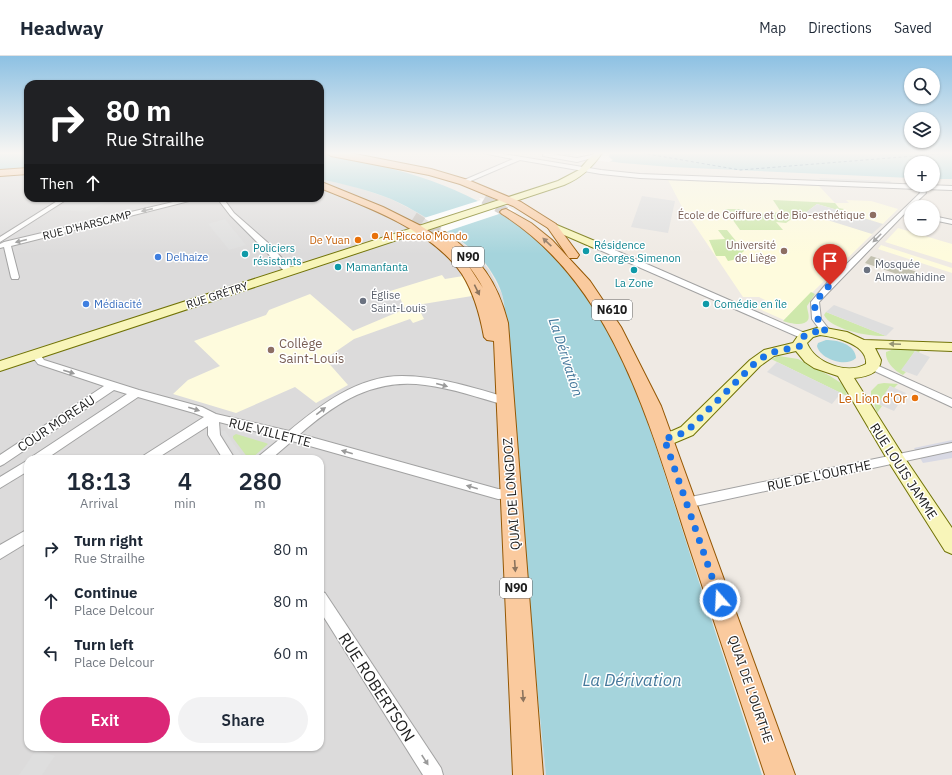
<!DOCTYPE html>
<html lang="en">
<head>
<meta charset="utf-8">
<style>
	:root { --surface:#fff; --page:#f2f2f3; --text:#1f2937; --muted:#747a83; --line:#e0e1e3; --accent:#db2777 }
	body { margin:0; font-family:"IBM Plex Sans",sans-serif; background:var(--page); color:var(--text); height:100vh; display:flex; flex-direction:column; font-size:15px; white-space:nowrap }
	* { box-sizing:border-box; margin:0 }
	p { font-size:13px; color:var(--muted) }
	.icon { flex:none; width:22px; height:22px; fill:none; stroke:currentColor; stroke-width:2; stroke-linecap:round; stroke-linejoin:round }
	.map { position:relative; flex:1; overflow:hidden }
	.side { position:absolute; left:24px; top:399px; width:300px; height:296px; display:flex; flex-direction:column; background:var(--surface); border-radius:12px; box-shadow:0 1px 3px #0004 }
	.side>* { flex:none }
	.guide { position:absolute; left:24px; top:24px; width:300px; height:122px; border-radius:12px; box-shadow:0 1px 3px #0004; background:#202124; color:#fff; overflow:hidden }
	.fabs { position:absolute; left:904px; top:12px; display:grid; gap:8px }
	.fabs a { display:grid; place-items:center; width:36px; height:36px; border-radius:50%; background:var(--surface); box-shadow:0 1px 3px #0004; font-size:20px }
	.pin { position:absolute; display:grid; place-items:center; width:34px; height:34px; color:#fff; margin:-41px -17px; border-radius:50% 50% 50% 0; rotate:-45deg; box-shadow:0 0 4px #0007 }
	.pin .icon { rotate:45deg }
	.me { position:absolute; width:44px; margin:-22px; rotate:341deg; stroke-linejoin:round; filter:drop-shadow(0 0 3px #0008) }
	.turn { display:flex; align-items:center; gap:14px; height:84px; padding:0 16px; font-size:18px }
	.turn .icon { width:52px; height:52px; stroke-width:2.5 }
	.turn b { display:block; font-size:28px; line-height:34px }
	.then { display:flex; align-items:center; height:38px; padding:0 16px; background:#0003; gap:8px; font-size:15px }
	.eta { display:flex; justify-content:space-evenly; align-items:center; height:68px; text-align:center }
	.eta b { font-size:24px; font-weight:600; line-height:28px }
	.cta { display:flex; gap:8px; margin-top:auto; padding:8px 16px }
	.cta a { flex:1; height:46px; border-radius:24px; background:var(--accent); color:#fff; font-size:16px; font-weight:600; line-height:46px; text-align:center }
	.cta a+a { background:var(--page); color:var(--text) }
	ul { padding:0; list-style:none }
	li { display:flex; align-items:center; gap:12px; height:52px; padding:0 16px }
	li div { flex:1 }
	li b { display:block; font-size:15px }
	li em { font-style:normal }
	header { display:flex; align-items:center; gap:24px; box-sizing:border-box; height:56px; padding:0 20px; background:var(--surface); border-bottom:1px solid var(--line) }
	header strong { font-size:19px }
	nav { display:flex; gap:22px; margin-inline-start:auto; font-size:14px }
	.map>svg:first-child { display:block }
	.residential { fill:#dcdbdb; fill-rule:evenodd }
	.education { fill:#fefbdd }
	.construction { fill:#c3c1b0 }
	.grass { fill:#cee8ab }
	.parking { fill:#dedede }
	.plaza { fill:#d8d9e4 }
	.water { fill:#a5d4dc }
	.pier { fill:#fff }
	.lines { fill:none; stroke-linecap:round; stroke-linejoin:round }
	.ferry { stroke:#46799c; stroke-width:1; stroke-dasharray:3 2.5; stroke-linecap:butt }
	.primary-tunnel-far1 { stroke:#c5c1bc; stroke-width:10; stroke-dasharray:10 5; stroke-linecap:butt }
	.primary-tunnel { stroke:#c5c1bc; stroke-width:13; stroke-dasharray:13 6; stroke-linecap:butt }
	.street-casing { stroke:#a2a2a2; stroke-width:2 }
	.secondary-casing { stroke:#717307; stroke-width:2 }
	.primary-casing { stroke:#945703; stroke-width:2 }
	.street { fill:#fff; fill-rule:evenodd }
	.secondary { fill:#f8f5b9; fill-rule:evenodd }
	.primary { fill:#faca9e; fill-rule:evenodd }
	.oneway { fill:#9a9a9a }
	.oneway2 { fill:#8c745e }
	.oneway3 { fill:#969473 }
	.route { stroke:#1a73e8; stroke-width:7; stroke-dasharray:0 12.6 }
	.education-dot { fill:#8d6e63; stroke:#fff; stroke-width:1.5 }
	.food-dot { fill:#e8710a; stroke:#fff; stroke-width:1.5 }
	.culture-dot { fill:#0f9aa8; stroke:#fff; stroke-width:1.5 }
	.shop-dot { fill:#3f7fe0; stroke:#fff; stroke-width:1.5 }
	.worship-dot { fill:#6b7280; stroke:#fff; stroke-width:1.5 }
	.labels { text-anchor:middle; stroke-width:3; stroke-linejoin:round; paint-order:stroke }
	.far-education-label { font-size:11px; fill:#785e54; stroke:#fff; text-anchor:end }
	.far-street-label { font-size:11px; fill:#1e1e1e; stroke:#fff }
	.far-food-label { font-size:11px; fill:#c56008; stroke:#fff; text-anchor:start }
	.far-culture-label { font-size:11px; fill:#0d838f; stroke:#fff; text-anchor:start }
	.far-shop-label { font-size:11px; fill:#366cbe; stroke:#fff; text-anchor:start }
	.far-worship-label { font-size:11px; fill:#5b616d; stroke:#fff; text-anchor:start }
	.shield { fill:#fff; stroke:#626262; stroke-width:1 }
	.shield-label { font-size:12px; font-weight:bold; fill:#1e1e1e }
	.education-label { font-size:13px; fill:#785e54; stroke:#fff; text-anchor:start }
	.food-label { font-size:13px; fill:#c56008; stroke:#fff; text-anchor:end }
	.street-label { font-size:13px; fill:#1e1e1e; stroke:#fff }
	.water-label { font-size:14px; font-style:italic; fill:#46799c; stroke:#fff }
	.near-street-label { font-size:16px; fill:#1e1e1e; stroke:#fff }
	.near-water-label { font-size:17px; font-style:italic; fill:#46799c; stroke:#fff }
</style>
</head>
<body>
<header>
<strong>Headway</strong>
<nav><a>Map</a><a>Directions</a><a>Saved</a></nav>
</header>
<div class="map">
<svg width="952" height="719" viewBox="0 0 952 719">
	<rect width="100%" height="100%" fill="#efeae4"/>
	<!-- residential -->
	<path class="residential" d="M28 113V142H320V123L353 130 391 143 424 160 451 178 478 200 489 214 502 238 506 262 538 642 546 719H0V114ZM28 403H320V691H28Z"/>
	<!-- education -->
	<g class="education">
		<path d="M668 124 819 130 835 147H849L846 144 871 145 898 153 784 264 757 252 765 244 759 241H743L681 149Z"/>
		<path d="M898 172 952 188V207L885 186Z"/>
		<path d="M881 189 952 212V217L878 193Z"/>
		<path d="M442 219 445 223 463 220 472 240 417 249 424 263 413 267 410 263 354 283 325 303 348 329 316 347 295 331 236 357 173 338 188 324 220 310 194 285 266 259 269 254 310 238 353 275 405 253 400 242 391 244 387 236Z"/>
	</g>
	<!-- construction -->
	<path class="construction" d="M871 200 889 206 917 216 911 223 865 207Z"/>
	<!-- grass -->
	<g class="grass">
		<path d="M773 144 835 147 839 152 844 153 841 155 817 148 805 157 801 156 786 167 776 166 783 174H740L725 153H740L758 158 781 156Z"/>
		<path d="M718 174H727L744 195 733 204 728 205 725 200H716L709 184 725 183Z"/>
		<path d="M811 236 815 238 807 250C807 254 810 260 808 264 804 271 789 267 783 265Z"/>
		<path d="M826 256 886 280C871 281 831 274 824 259Z"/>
		<path d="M894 293 920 294 919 297 915 295 902 314 906 316 903 319C895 315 885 306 886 296Z"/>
		<path d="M779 300 798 303 830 320 841 327 845 333 847 340 771 303Z"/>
		<path d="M884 327 898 328 894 332 890 330 878 348 882 350 877 357 871 339V335L878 328Z"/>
		<path d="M236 378 266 387 268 388 253 401 248 402 233 382V380Z"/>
	</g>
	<!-- parking -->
	<g class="parking">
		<path d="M819 122 890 125 893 128 821 125Z"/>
		<path d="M642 140 675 145 668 177 631 171Z"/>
		<path d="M73 142H116L88 156 54 154Z"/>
		<path d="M817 148 841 155 883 168 872 178 805 157Z"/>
		<path d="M225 163 246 189 229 194 208 168Z"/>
		<path d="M834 249 894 272 886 280 826 256Z"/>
		<path d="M915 295 930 301 917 320 901 314Z"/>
		<path d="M777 306 841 337 832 348 767 316Z"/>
		<path d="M890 330 906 337 894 355 878 348Z"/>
		<path d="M228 370 275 383 271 385 228 373Z"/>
		<path d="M220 375H225L244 403H238Z"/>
		<path d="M36 694 55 700 42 719H19Z"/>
	</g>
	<!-- plaza -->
	<path class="plaza" d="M952 384V402L923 407 914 392Z"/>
	<!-- water -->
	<g class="water">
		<path d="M0 97H28V113L0 114Z"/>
		<path d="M553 97H952V123H933V107H911V122L671 111 622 107Z"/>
		<path d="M320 98C401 111 480 133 542 189 550 195 556 203 562 210 632 289 657 397 689 495 713 570 738 644 762 719H546L538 642 506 262C505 254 504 246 502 238 498 225 488 209 478 199 458 180 416 154 391 143 368 134 344 128 320 123Z"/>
		<path d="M826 284C837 284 855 288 856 302 846 312 820 303 817 290L818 287Z"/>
	</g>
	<!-- pier -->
	<g class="pier">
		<path d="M580 97H610L609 101 613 104 609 106 571 101 570 99Z"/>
		<path d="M487 139 517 156 509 155H508L506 158 493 151 502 157 445 176 424 162 481 144 479 142 486 143 487 141Z"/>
	</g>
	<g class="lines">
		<!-- ferry -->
		<path class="ferry" d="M642 97 740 114 952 97"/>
		<!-- primary-tunnel-far1 -->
		<g class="primary-tunnel-far1">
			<path d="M484 143 506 156"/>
			<path d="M414 161 428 170"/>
		</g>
		<!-- primary-tunnel -->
		<path class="primary-tunnel" d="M427 169 441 179"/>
		<defs>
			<g id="street">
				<path d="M483 97H497L601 114 640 118 952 130V134L924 133 926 137 925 138 911 151 819 246 821 263 831 276 826 279 823 278 812 263 811 246 827 227 920 137 918 133 640 122 601 118 520 104 466 127H462V125L513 103Z"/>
				<path d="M545 97 577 102 596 98 599 100 577 106 543 100V98Z"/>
				<path d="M62 142H69L0 186V181Z"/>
				<path d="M190 142H201L11 190 19 221 18 223H12L11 221 4 191 0 192V188L4 186Z"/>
				<path d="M217 142H223L234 157 267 186 292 213V217H286L261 190 230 159Z"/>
				<path d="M933 160 952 164V168L933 164Z"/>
				<path d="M595 188H601L807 278 809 280 807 282H801L595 192Z"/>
				<path d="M36 296 39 297 44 304 139 334 202 351 216 358 289 375C320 349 358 320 402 320 438 320 474 332 509 342L510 345 509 348 505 349C479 342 452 332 425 329 374 322 337 346 300 378L498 433 514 434 516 438 514 442 498 443 292 385 271 403H257L259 400 281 382 219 366 220 379 235 403H223L208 379V370L156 403H141L143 400 204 361 194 357 138 341 46 403H31L33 400 127 338 114 334 4 408 0 410V399L104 330 38 308 31 299Z"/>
				<path d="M872 307 952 343V351L868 312 867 310Z"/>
				<path d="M952 387V395L686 452 681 451 680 447 681 443 686 442Z"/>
				<path d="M28 404V415L0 432V421Z"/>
				<path d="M28 473V486L0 503V489Z"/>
				<path d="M320 535 325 537 441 712 443 719H423L320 555Z"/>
			</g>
			<g id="secondary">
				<path d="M594 97H602C592 112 581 122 564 129L0 315V305L558 125 579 114Z"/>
				<path d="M552 167 602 188 603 190 598 193 594 192 548 172 547 170Z"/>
				<path d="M820 271 847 276 864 284 952 287V295L875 292 881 304C880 318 865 321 854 322L902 398 952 472V498L945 495 890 408 838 320 814 312 805 306 796 295 774 300 760 310 693 379 674 387 664 388 658 386 656 382 658 378 672 375 681 371 750 304 764 294 793 287 800 277ZM820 279C835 281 868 288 866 308 847 319 815 307 807 287L813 281Z"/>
			</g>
			<g id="primary">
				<path d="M326 97H350L431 113 468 124 521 146 556 168 579 199 577 202H569L548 172 513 150 460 128 429 119 331 100Z"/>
				<path d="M28 112V118L0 120V114Z"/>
				<path d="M324 127 383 151 421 170 436 180 437 176H445C480 203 497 224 508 267L543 719H513L494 285 487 284 484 281C480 259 474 237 462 218 432 174 367 151 320 132V128ZM468 209C474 217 479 224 483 232Z"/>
				<path d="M506 153 531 167 552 184 590 225 621 271 661 350 795 719H765C740 644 715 568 690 493 651 374 616 230 502 158L500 156 502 154Z"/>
			</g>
		</defs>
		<!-- street casing -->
		<use href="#street" class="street-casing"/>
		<!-- secondary casing -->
		<use href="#secondary" class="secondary-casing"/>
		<!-- primary casing -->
		<use href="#primary" class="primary-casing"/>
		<!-- street -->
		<use href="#street" class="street"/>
		<!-- secondary -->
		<use href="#secondary" class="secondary"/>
		<!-- primary -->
		<use href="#primary" class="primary"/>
	</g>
	<!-- one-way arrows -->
	<defs><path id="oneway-solid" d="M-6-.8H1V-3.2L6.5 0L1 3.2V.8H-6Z"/></defs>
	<g class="oneway">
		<use href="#oneway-solid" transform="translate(147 154) rotate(167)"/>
		<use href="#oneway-solid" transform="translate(877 182) rotate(135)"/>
		<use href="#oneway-solid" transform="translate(21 185) rotate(166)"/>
		<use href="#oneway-solid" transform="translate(69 316) rotate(18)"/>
		<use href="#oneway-solid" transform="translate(442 329) rotate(15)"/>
		<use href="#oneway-solid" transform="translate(194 353) rotate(17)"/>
		<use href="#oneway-solid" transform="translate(321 355) rotate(-38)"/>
		<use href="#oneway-solid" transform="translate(347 396) rotate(-164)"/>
		<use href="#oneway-solid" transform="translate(472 431) rotate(-164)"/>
		<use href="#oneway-solid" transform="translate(425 704) rotate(57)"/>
	</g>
	<g class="oneway2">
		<use href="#oneway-solid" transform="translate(547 186) rotate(-137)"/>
		<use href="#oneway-solid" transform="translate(477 234) rotate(64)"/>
		<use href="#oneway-solid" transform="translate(515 510) rotate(86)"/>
		<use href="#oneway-solid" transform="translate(523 640) rotate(86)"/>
	</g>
	<use class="oneway3" href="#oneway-solid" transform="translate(895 288) rotate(-177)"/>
	<!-- sky -->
	<linearGradient id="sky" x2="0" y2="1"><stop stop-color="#8dc1e3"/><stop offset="0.49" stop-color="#f8f6f3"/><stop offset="1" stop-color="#f8f6f3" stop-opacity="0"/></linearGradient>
	<rect width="952" height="198" fill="url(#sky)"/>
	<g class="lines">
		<!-- route -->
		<path class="route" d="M720 544 664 382 674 381 687 375 755 307 769 297 801 290V284C806 275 817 275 826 276 810 253 811 248 830 229"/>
	</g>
	<!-- markers -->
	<g class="education-dot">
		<circle cx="873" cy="159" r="4"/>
		<circle cx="784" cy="195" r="4"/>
		<circle cx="271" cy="294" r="4"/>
	</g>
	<g class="food-dot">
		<circle cx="375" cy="180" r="4"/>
		<circle cx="358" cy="184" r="4"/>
		<circle cx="915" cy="342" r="4"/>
	</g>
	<g class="culture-dot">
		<circle cx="586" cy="195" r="4"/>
		<circle cx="245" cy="198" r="4"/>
		<circle cx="338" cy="211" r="4"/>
		<circle cx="634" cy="214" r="4"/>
		<circle cx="706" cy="248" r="4"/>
	</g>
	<g class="shop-dot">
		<circle cx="158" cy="201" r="4"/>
		<circle cx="86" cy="248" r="4"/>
	</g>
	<g class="worship-dot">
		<circle cx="867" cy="214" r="4"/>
		<circle cx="363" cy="245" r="4"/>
	</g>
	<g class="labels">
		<!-- far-education labels -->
		<g class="far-education-label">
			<text x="865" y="163">École de Coiffure et de Bio-esthétique</text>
			<text x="776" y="193">Université<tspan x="776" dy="13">de Liège</tspan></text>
		</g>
		<!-- far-street labels -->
		<g class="far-street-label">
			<text transform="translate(87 169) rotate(-14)" y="4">RUE D'HARSCAMP</text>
			<text transform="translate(217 239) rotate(-18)" y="4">RUE GRÉTRY</text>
		</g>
		<!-- far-food labels -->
		<g class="far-food-label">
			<text x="383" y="184">Al Piccolo Mondo</text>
			<text x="350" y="188" text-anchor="end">De Yuan</text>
		</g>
		<!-- far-culture labels -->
		<g class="far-culture-label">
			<text x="594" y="193">Résidence<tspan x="594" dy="13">Georges Simenon</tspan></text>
			<text x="253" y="196">Policiers<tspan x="253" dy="13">résistants</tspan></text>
			<text x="346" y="215">Mamanfanta</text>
			<text x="634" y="231" text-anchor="middle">La Zone</text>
			<text x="714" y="252">Comédie en île</text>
		</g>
		<!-- far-shop labels -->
		<g class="far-shop-label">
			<text x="166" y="205">Delhaize</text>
			<text x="94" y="252">Médiacité</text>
		</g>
		<!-- far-worship labels -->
		<g class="far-worship-label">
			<text x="875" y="212">Mosquée<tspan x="875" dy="13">Almowahidine</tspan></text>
			<text x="371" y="243">Église<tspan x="371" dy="13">Saint-Louis</tspan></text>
		</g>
		<!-- shield labels -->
		<g class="shield">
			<rect x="452" y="191" width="32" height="20" rx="3"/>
			<rect x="592" y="244" width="40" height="20" rx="3"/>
			<rect x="500" y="522" width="32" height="20" rx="3"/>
		</g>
		<g class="shield-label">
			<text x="468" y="205">N90</text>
			<text x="612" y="258">N610</text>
			<text x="516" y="536">N90</text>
		</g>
		<!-- education labels -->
		<g class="education-label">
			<text x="279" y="292">Collège<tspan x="279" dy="15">Saint-Louis</tspan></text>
		</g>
		<!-- food labels -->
		<g class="food-label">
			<text x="907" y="347">Le Lion d'Or</text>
		</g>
		<!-- street labels -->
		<g class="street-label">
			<text transform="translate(56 367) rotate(-34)" y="5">COUR MOREAU</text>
			<text transform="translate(270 376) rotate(14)" y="5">RUE VILLETTE</text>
			<text transform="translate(904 415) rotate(57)" y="5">RUE LOUIS JAMME</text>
			<text transform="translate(819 419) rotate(-12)" y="5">RUE DE L'OURTHE</text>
			<text transform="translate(511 438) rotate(-94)" y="5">QUAI DE LONGDOZ</text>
			<text transform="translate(751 633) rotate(71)" y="5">QUAI DE L'OURTHE</text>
		</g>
		<!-- water labels -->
		<g class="water-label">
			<text transform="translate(566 301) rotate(72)" y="5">La Dérivation</text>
		</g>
		<!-- near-street labels -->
		<g class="near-street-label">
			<text transform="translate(377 631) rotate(57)" y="6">RUE ROBERTSON</text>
		</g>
		<!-- near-water labels -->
		<g class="near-water-label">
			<text x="632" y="630">La Dérivation</text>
		</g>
	</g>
</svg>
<div class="fabs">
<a><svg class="icon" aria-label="search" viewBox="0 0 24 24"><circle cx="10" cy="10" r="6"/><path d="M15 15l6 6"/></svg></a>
<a><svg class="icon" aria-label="layers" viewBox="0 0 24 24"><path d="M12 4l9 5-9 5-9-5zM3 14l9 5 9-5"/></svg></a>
<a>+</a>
<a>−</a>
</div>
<div class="pin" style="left:830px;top:229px;background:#d93025"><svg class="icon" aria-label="arrive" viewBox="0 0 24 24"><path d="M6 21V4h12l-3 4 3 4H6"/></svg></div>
<svg class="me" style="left:720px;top:544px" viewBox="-20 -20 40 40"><circle r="17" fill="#1a73e8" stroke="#fff" stroke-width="3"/><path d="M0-11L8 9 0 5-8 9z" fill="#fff"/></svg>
<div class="guide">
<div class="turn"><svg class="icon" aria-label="right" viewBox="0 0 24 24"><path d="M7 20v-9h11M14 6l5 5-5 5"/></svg><div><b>80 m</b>Rue Strailhe</div></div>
<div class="then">Then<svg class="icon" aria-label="ahead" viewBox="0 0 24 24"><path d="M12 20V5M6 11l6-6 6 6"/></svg></div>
</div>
<section class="side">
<div class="eta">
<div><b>18:13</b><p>Arrival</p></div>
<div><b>4</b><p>min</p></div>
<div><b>280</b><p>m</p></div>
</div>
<ul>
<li><svg class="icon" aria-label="right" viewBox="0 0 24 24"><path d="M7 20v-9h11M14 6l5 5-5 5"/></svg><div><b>Turn right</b><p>Rue Strailhe</p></div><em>80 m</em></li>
<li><svg class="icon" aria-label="ahead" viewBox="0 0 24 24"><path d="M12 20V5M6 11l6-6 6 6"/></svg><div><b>Continue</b><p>Place Delcour</p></div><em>80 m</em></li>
<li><svg class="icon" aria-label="left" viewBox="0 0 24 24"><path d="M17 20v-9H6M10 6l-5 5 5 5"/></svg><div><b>Turn left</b><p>Place Delcour</p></div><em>60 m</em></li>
</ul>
<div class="cta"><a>Exit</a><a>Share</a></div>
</section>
</div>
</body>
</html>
